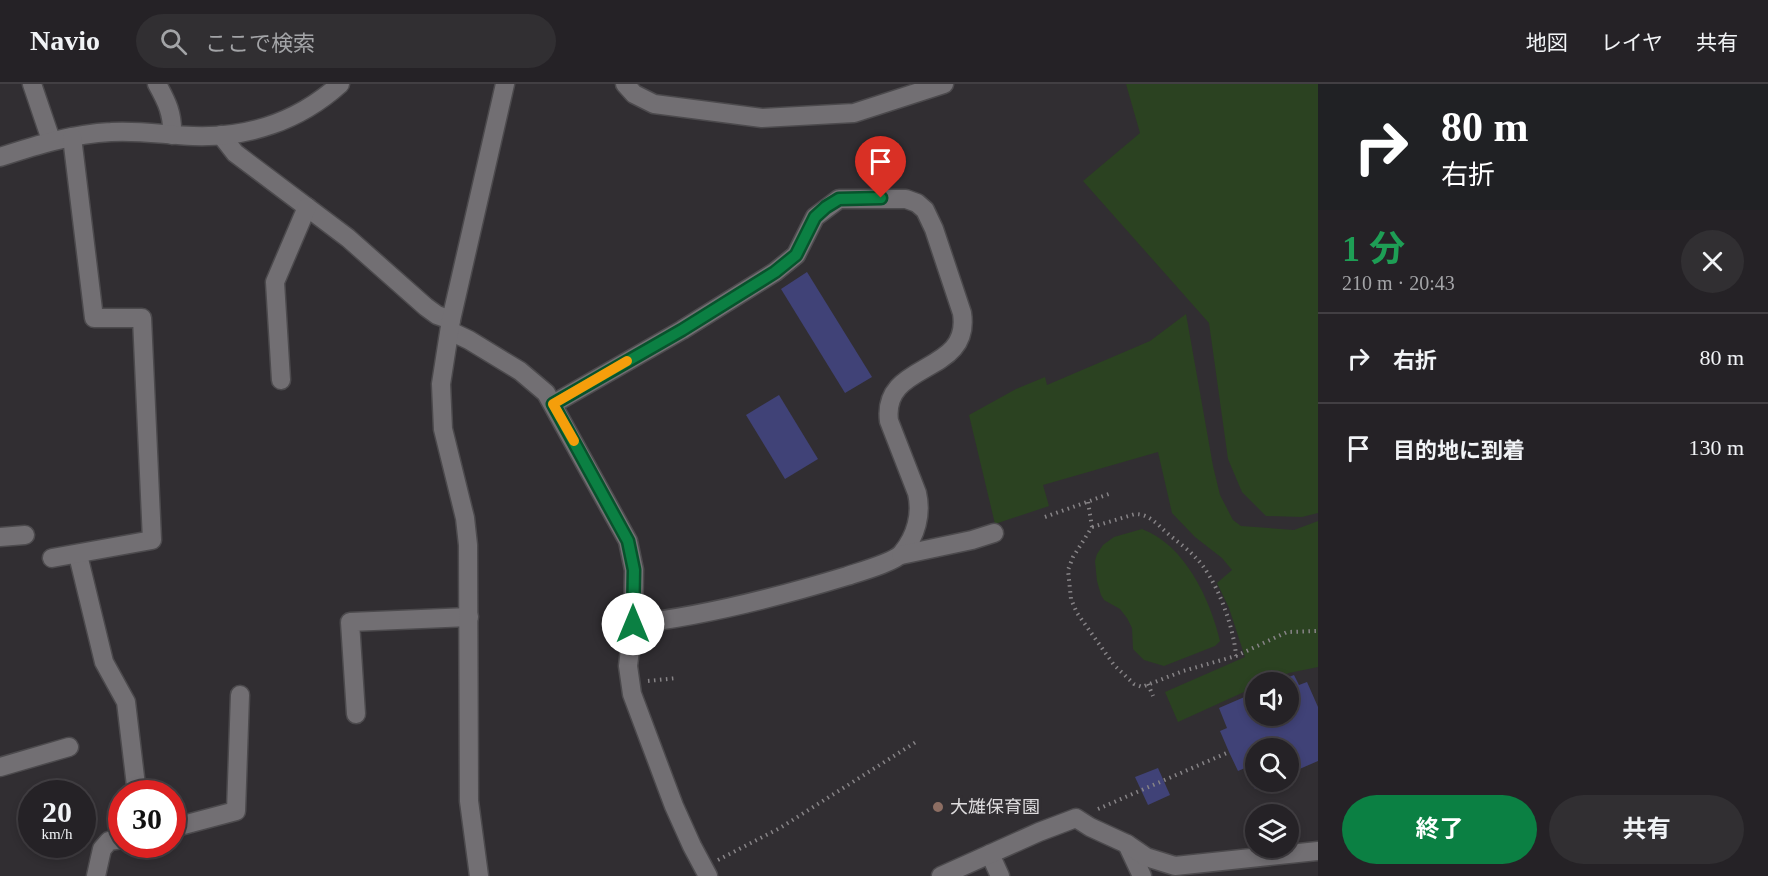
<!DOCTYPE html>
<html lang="ja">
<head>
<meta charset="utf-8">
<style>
	:root { --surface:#252226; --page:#312f32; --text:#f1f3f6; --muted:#a3a4a7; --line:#423f43; --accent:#0b8043 }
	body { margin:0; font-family:"Times New Roman","Noto Sans JP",serif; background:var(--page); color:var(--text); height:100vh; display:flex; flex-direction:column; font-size:22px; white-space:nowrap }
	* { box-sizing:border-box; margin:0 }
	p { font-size:20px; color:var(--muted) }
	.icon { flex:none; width:33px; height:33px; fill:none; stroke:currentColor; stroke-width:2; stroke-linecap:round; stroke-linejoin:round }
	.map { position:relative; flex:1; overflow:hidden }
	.drawer { display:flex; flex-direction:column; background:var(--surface); width:450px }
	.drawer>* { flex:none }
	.top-card { background:#202124; color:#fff; overflow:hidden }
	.tools { position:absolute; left:1245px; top:588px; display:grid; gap:12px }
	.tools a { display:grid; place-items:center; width:54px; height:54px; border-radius:50%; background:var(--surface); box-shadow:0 3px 9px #0003,0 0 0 2px var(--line); font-size:30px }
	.speed { position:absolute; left:18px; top:696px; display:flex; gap:12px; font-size:30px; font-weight:700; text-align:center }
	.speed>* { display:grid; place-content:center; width:78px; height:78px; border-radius:50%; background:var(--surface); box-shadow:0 3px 9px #0003,0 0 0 2px var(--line); line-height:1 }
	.speed small { font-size:15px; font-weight:400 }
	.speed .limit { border:9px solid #d22; background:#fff; color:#111 }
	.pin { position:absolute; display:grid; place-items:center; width:51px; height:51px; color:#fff; margin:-62px -26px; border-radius:50% 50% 50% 0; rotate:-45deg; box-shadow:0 0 6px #0007 }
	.pin .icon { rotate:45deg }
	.me { position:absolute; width:66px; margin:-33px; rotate:0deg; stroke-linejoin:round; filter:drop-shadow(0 0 4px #0008) }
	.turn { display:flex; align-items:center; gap:21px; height:126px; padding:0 24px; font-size:27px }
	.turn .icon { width:78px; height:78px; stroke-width:2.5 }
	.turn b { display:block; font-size:42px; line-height:51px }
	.round { display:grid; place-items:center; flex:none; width:63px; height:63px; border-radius:32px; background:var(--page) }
	.head { display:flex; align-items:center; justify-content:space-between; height:102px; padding:0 24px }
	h1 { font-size:36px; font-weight:700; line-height:45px; color:#1e9e55 }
	.cta { display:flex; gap:12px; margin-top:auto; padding:12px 24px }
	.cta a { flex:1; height:69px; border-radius:36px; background:var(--accent); color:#fff; font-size:24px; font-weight:700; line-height:69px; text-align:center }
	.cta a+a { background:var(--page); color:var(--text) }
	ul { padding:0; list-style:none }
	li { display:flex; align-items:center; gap:18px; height:90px; padding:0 24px; border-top:2px solid var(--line) }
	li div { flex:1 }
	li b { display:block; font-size:22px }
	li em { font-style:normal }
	header { display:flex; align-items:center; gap:36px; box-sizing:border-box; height:84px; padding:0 30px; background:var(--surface); border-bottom:2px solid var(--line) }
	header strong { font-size:28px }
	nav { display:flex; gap:33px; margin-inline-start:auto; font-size:21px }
	.search { width:420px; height:54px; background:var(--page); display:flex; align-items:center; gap:15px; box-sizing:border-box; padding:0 21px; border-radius:33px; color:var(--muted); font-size:22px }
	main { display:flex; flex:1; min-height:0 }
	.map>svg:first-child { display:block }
	.green { fill:#2b4221 }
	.building { fill:#404277 }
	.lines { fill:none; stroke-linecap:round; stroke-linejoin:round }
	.minor-casing { stroke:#4c4a4d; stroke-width:21 }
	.path { stroke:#878487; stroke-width:4; stroke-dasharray:1.5 4.5; stroke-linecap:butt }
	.minor { stroke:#726f73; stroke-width:18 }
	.route-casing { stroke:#07532c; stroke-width:15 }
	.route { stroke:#0b8043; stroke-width:10 }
	.slow { stroke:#f59e0b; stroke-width:10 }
	.education-dot { fill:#8d6e63; stroke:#312e32; stroke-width:2 }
	.labels { text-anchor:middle; stroke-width:6; stroke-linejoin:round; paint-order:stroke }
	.poi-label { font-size:18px; fill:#dedcde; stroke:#312e32; text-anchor:start }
</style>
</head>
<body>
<header>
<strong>Navio</strong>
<div class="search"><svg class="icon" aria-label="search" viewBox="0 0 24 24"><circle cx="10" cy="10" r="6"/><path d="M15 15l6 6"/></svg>ここで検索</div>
<nav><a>地図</a><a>レイヤ</a><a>共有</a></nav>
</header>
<main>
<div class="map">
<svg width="1318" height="792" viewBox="0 0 1318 792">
	<rect width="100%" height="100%" fill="#312e32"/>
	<!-- green -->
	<g class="green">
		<path d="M1126 0H1318V429L1302 433 1266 432 1242 408 1228 375 1209 239 1083 97 1140 49Z"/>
		<path d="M1186 230 1213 382 1220 411 1233 436 1241 442 1294 446 1318 437V583L1289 589 1267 598H1256L1255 603 1178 638 1165 608 1245 573 1229 524 1217 499 1232 486 1222 474 1195 453 1172 429 1158 368 1043 401 1049 422 995 440 969 331 1016 305 1045 293 1047 301 1150 257Z"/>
		<path d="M1142 445C1185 461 1210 515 1220 557L1215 562 1164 582 1144 576 1133 565 1132 544 1127 534 1120 525 1104 516 1101 511 1097 497 1095 477 1097 470 1103 461 1114 453Z"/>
	</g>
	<!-- building -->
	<g class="building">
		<path d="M807 188 872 293 845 309 781 205Z"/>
		<path d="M779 311 818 375 785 395 746 331Z"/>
		<path d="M1294 591 1299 601 1307 598 1318 623V677L1288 690V664H1256V698H1272L1255 705 1245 684 1238 687 1229 668 1220 647 1227 644 1219 624 1256 608V632H1288V598H1276Z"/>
		<path d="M1158 684 1170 711 1148 721 1135 693Z"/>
	</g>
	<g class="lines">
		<defs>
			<g id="minor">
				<path d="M32 0 51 56"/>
				<path d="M157 0C167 18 173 30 172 51"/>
				<path d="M625 0 634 10 654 20 762 34 854 29 944 0"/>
				<path d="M221 51 235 69 348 154 426 223 437 231 451 236"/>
				<path d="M0 73C37 61 72 50 111 48 138 46 166 51 193 52 248 54 299 37 340 0"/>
				<path d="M450 247 469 256 520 287 546 309 628 457 634 486 633 540 628 582 632 610 674 722 692 762 708 792"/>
				<path d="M281 296 275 198 307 123"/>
				<path d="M553 320 682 246 775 188 796 171 815 133 839 115H906L917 119 925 126 934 145 962 229C972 292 881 276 889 337L917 409C922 430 916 452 902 469 895 478 859 488 847 492 778 513 706 532 633 540"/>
				<path d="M0 453 25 451"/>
				<path d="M78 471 104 578 126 618 137 710"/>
				<path d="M901 471 972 456 994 449"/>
				<path d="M52 474 152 456 142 234H94L72 53"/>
				<path d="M356 630 350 538 469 533"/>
				<path d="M0 683 69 663"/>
				<path d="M172 744 236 727 240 611"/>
				<path d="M1127 760 1142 792"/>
				<path d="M990 770 1000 792"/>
				<path d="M96 792 102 765 109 757 122 755"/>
				<path d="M479 792 469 717 468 461 465 434 443 345 441 300 451 236 505 0"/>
				<path d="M941 792 1039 748 1076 734 1090 743 1127 760 1146 773 1175 782 1318 767"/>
			</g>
		</defs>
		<!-- minor casing -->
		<use href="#minor" class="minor-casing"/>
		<!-- path -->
		<g class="path">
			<path d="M1088 418 1092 443 1073 473 1068 486 1071 515 1077 529 1114 581 1134 600 1142 603 1183 587 1236 572 1287 548 1318 547"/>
			<path d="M1045 433 1109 410"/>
			<path d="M1092 443 1135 430C1149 430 1157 440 1166 448 1176 457 1187 464 1195 473 1216 493 1234 543 1236 572"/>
			<path d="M648 597 677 594"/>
			<path d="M1148 600 1153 612"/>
			<path d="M1098 725 1229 668"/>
			<path d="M718 776 780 744 916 658"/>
		</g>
		<!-- minor -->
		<use href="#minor" class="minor"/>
	</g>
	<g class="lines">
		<defs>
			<path id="route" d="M633 540 634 486 628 457 553 320 682 246 775 188 796 171 815 133 826 123 839 115 881 114"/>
		</defs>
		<!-- route casing -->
		<use href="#route" class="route-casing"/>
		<!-- route -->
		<use href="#route" class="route"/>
		<!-- slow -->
		<path class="slow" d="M574 357 553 320 627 277"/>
	</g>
	<!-- markers -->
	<circle class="education-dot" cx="938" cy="723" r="6"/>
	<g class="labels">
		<!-- poi labels -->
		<g class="poi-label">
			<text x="950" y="729">大雄保育園</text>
		</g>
	</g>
</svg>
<div class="tools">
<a><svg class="icon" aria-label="sound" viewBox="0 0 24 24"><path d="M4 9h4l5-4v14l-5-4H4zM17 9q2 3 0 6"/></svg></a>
<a><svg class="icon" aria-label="search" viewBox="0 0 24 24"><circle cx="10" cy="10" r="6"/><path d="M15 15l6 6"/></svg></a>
<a><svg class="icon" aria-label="layers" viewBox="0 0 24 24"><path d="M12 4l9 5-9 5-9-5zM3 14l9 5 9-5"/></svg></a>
</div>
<div class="speed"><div>20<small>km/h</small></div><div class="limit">30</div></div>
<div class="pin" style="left:881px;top:114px;background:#d93025"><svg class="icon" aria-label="arrive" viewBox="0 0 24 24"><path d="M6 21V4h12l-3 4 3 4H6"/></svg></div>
<svg class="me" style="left:633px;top:540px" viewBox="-20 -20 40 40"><circle r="19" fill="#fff"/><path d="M0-13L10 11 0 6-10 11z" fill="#0b8043"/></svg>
</div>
<section class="drawer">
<div class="top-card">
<div class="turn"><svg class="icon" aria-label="right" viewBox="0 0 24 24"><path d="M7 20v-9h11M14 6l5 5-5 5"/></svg><div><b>80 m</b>右折</div></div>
</div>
<div class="head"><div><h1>1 分</h1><p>210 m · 20:43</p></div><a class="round"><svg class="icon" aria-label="close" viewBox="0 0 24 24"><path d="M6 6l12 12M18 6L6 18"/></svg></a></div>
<ul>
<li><svg class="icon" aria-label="right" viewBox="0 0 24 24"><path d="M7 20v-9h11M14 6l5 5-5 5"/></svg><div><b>右折</b></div><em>80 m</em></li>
<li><svg class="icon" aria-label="arrive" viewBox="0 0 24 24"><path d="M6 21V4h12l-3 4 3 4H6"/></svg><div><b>目的地に到着</b></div><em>130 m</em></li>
</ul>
<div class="cta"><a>終了</a><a>共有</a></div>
</section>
</main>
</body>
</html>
